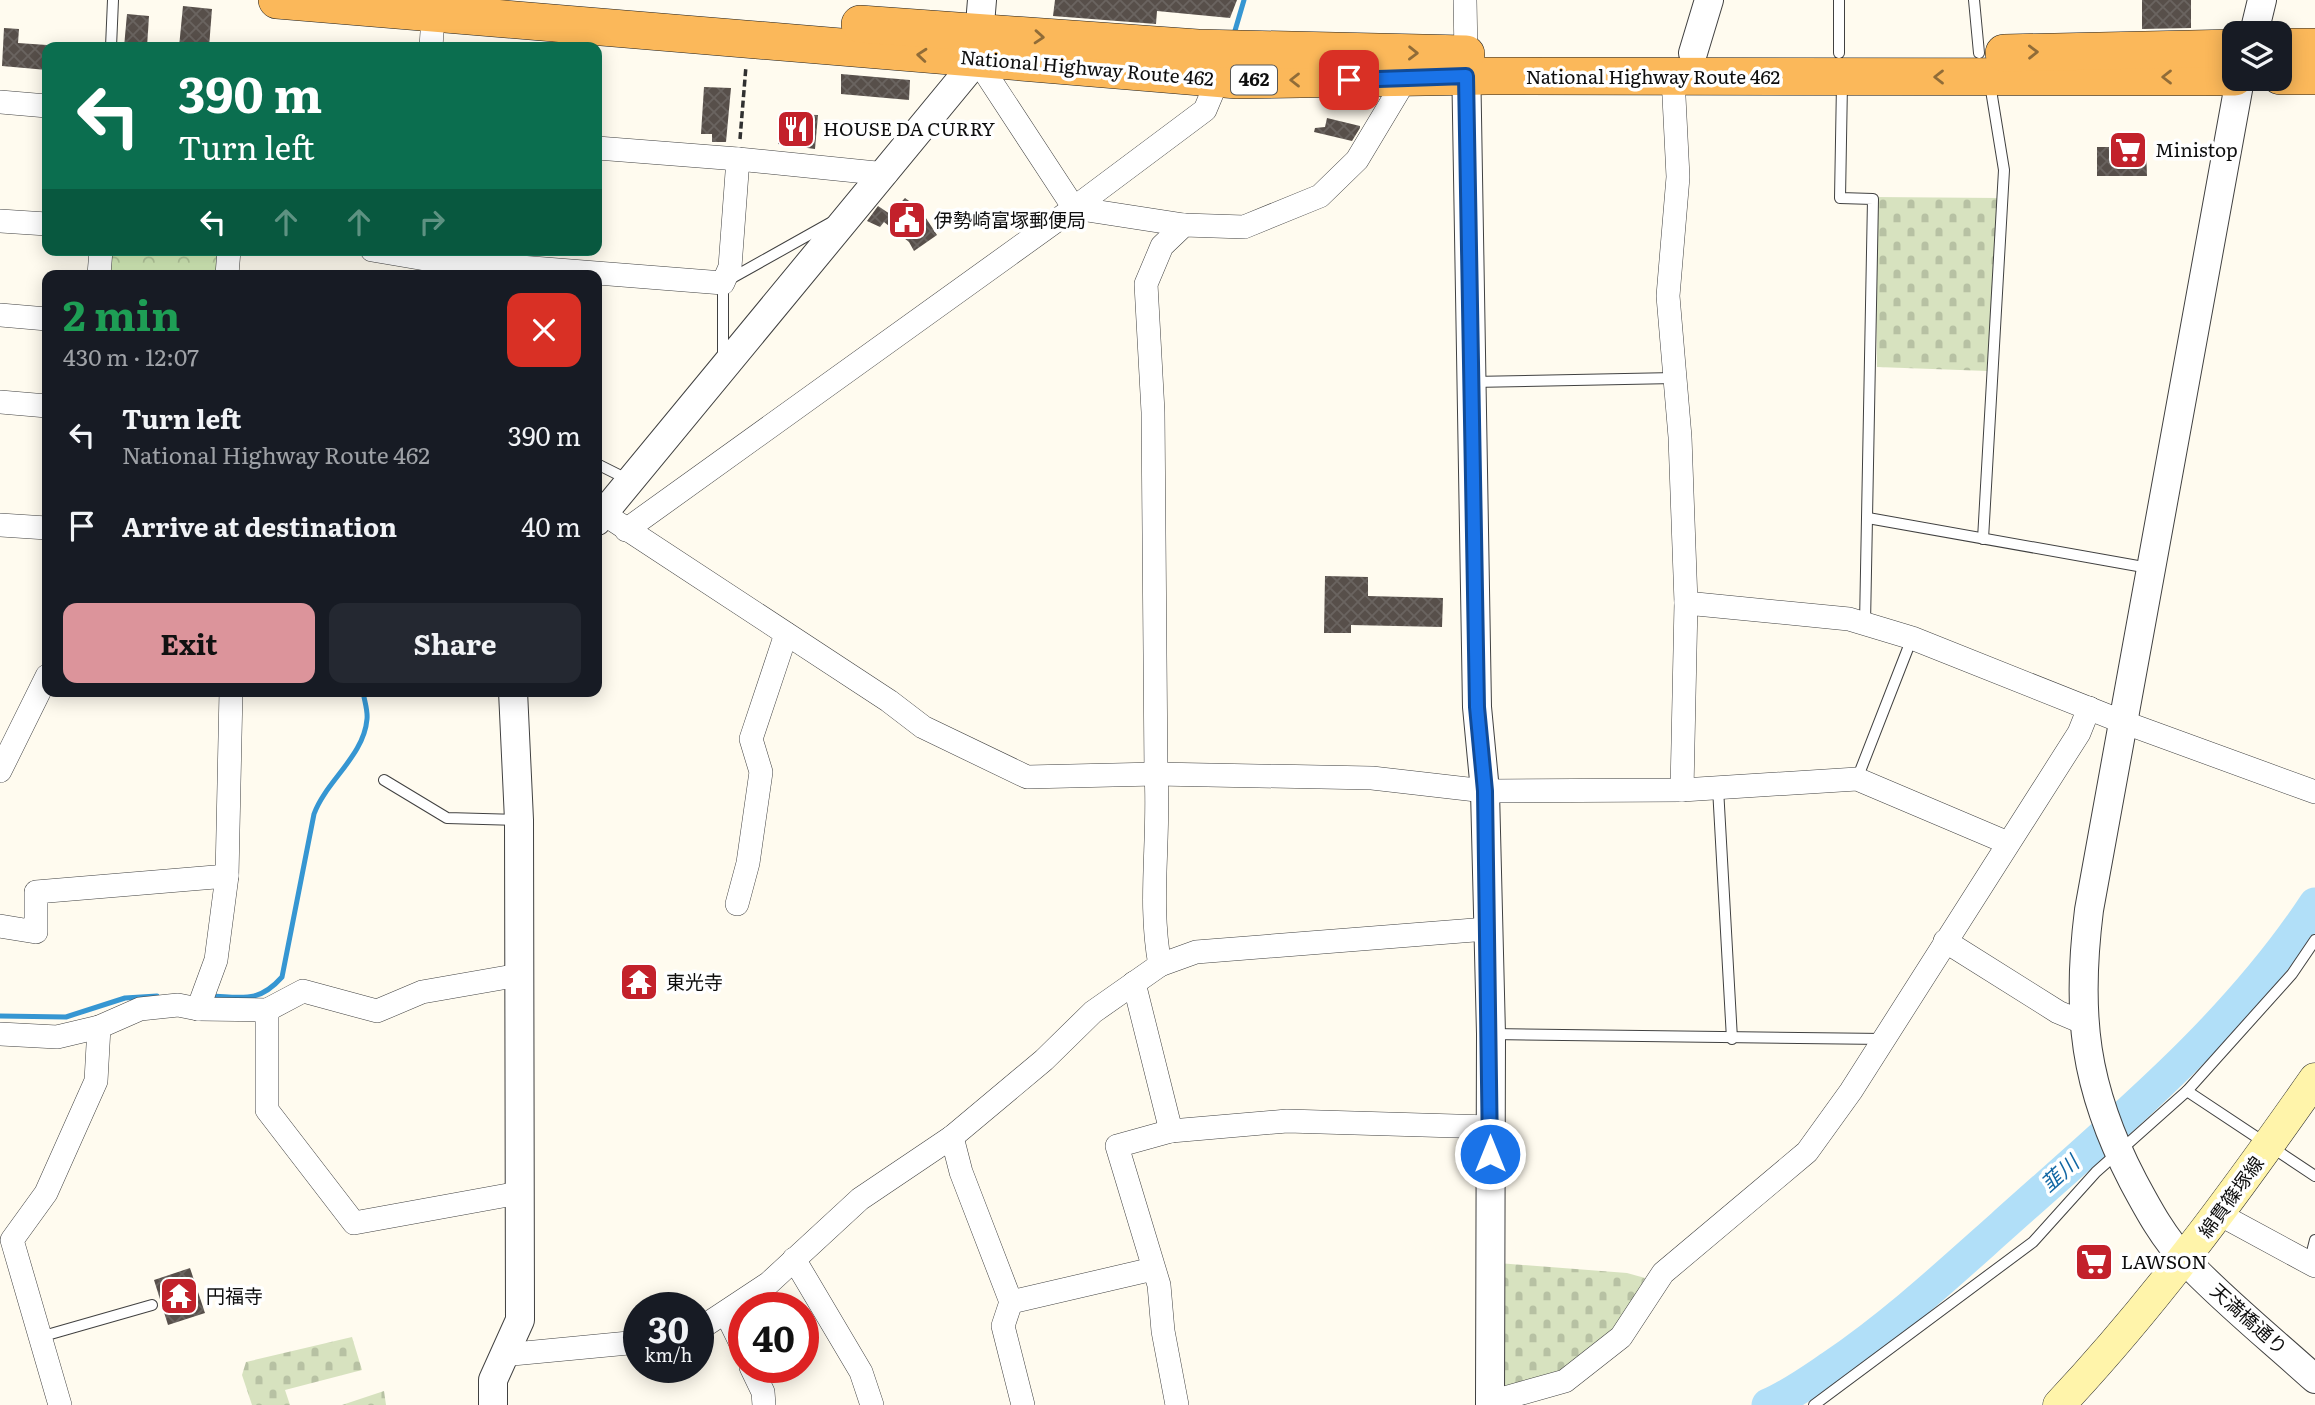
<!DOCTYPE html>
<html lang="en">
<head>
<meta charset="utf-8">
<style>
	:root { --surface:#171b24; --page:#242831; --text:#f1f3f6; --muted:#9ea1a6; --accent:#dc949b }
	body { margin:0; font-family:Literata,"Noto Sans JP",serif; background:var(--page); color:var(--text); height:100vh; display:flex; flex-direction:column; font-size:26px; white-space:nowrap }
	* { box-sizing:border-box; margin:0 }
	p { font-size:23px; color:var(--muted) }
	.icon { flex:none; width:38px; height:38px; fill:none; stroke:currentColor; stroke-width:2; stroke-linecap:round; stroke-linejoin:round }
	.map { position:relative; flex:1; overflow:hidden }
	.side { position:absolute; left:42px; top:270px; width:560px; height:427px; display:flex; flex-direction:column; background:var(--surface); border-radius:14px; box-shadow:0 4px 18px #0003 }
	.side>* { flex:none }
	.top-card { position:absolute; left:42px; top:42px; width:560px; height:214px; border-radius:14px; box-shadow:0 4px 18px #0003; background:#0b6e4f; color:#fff; overflow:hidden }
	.fabs { position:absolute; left:2222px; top:21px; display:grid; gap:14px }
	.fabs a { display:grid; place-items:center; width:70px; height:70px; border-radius:14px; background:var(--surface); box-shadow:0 4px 18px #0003; font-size:35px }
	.speed { position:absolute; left:623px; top:1292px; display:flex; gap:14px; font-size:35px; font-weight:700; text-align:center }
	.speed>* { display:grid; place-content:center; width:91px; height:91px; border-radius:50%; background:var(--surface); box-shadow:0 4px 18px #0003; line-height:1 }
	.speed small { font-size:18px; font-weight:400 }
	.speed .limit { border:10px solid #d22; background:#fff; color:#111 }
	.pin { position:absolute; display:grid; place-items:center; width:60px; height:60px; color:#fff; margin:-30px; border-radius:14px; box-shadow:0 4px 10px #0006 }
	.me { position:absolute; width:77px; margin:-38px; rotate:0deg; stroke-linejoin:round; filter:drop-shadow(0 0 5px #0008) }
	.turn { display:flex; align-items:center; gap:24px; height:147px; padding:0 21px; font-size:32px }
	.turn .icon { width:91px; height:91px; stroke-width:2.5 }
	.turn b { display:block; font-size:49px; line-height:60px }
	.lanes { display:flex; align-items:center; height:66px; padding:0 21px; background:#0003; justify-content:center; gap:35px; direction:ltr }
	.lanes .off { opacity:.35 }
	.round { display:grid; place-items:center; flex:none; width:74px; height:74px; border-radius:14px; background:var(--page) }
	.summary { display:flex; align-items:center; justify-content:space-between; height:119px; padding:0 21px }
	h1 { font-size:42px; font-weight:700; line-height:52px; color:#1e9e55 }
	.primary-button { display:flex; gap:14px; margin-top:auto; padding:14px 21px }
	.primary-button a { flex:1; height:80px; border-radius:14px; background:var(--accent); color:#111; font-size:28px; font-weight:700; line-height:80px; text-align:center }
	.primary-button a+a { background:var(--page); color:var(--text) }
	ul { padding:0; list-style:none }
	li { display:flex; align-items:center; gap:21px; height:91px; padding:0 21px }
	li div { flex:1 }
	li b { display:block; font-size:26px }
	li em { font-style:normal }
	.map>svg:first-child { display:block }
	.cemetery { fill:url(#cemetery-stones) }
	.park { fill:url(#park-crowns) }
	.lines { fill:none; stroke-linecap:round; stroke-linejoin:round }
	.stream { stroke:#3696d2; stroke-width:5 }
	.river { stroke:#b1dff8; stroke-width:33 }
	.building { fill:url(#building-cross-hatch) }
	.service-casing { stroke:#414141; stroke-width:12 }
	.minor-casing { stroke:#414141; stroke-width:24 }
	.tertiary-casing { stroke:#414141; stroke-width:30 }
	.secondary-casing { stroke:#303030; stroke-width:33 }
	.trunk-casing { stroke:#1f1f1f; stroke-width:38 }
	.path { stroke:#303030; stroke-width:3.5; stroke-dasharray:7 3.5; stroke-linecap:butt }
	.service { stroke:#fff; stroke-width:10 }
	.minor { stroke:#fff; stroke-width:23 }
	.tertiary { stroke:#fff; stroke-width:28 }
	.secondary { stroke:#fff4aa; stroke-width:32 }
	.trunk { stroke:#fbb85a; stroke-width:37 }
	.oneway { stroke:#906c38 }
	.route-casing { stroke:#114b97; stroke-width:18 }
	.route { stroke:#1a73e8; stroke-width:12 }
	.labels { text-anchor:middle; stroke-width:7; stroke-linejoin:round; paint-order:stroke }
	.shield { fill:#fff; stroke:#565656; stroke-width:2 }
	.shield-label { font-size:18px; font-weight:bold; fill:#0e0e0e }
	.street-label { font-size:19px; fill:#0e0e0e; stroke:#fff }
	.poi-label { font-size:19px; fill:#0e0e0e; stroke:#fff; text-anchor:start }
	.water-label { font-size:21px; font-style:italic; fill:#1267a4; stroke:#fff }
</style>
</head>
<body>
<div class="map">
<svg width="2315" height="1405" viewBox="0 0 2315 1405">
	<defs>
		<pattern id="cemetery-stones" width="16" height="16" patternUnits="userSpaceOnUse" patternTransform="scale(1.75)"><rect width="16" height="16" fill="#d7e2bf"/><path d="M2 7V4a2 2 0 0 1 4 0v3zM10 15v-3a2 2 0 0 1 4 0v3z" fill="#b7c1a3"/></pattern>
		<pattern id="park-crowns" width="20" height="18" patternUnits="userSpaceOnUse" patternTransform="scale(1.75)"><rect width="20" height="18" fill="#d3ebb7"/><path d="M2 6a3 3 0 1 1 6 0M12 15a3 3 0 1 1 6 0" fill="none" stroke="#b4c89c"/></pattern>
		<pattern id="building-cross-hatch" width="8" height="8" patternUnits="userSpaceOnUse" patternTransform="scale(1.75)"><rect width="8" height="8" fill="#574f4a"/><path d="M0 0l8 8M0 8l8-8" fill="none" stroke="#6a6460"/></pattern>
	</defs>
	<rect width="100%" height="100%" fill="#fffbef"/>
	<!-- cemetery -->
	<g class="cemetery">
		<path d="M1875 197 1999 198 1988 371 1877 367Z"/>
		<path d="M1498 1263 1627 1273 1645 1278 1619 1326 1564 1376 1498 1394Z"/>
		<path d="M352 1337 362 1370 285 1390 290 1405H252L242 1375 246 1362Z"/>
		<path d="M384 1391 386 1405H342Z"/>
	</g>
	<!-- park -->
	<path class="park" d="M110 250H217V275H108Z"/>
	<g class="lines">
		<!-- stream -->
		<g class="stream">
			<path d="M1234 34 1244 0"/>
			<path d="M209 996C242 997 258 1004 282 977L314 814C326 781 364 756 367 719 368 710 364 700 363 691"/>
			<path d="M0 1016 66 1017 125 998 157 996"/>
		</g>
		<!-- river -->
		<path class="river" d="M1768 1405C1791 1395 1810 1381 1831 1367 1893 1325 1947 1275 2002 1226 2113 1126 2233 1029 2315 904"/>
	</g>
	<!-- building -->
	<g class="building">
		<path d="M1055 0H1237L1230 18 1157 11 1156 24 1053 16Z"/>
		<path d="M2142 0H2191V28L2142 29Z"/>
		<path d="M183 6 212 9 209 47H179Z"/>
		<path d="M127 14 149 16 147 47H124Z"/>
		<path d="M4 28 19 29 18 43 47 45V70L2 66Z"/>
		<path d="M841 74 910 80 909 100 841 94Z"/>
		<path d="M704 87 731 88 726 142H712V134H701Z"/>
		<path d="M780 114 818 115 815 149 778 144Z"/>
		<path d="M1327 118 1360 126V128L1352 141 1314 132 1315 128 1325 127Z"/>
		<path d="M2097 147H2146L2147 176H2097Z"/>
		<path d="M905 198 920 209 937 235 914 251 909 242 884 222 880 227 867 221 878 206 890 214Z"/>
		<path d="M1325 576 1368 577V596L1443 598 1442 627 1351 625V633H1324Z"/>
		<path d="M190 1268 205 1313 168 1325 154 1280Z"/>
	</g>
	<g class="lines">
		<defs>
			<g id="service">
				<path d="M1839 0V53"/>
				<path d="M1974 0 1979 53"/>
				<path d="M111 47 113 0"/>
				<path d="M1842 83 1840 198 1873 199 1865 624"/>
				<path d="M723 361V283L830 223"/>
				<path d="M1472 382 1675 378"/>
				<path d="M597 464 629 480"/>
				<path d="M1868 518 2149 568"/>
				<path d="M1983 539 2004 170 1990 84"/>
				<path d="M1857 779 1912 638"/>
				<path d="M384 780 447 818 519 820"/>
				<path d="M1718 788 1732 1039"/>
				<path d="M1491 1034 1884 1039"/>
				<path d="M2187 1091 2315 1176"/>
				<path d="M2309 1264 2315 1240"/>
				<path d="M40 1337 152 1305"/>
				<path d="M1814 1405 2033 1242 2096 1172 2187 1091 2292 974 2315 940"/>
			</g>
			<g id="minor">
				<path d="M1465 0 1466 54"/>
				<path d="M431 47 434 2"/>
				<path d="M977 60 1074 208 1205 110 1218 79"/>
				<path d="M1673 77 1678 177 1668 296 1680 437 1686 603 1682 790"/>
				<path d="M0 102 47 106"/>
				<path d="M597 148 738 159"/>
				<path d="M0 221 47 224"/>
				<path d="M372 250 431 260 723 283 730 267 738 159 886 174"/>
				<path d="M99 275 101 250"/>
				<path d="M227 275 229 250"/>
				<path d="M0 315 47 319"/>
				<path d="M0 402 47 406"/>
				<path d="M604 514 889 701 923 727 1027 777 1156 774 1372 778 1485 791 1682 790 1857 779 2008 843"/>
				<path d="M0 525 47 528"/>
				<path d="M626 530 1074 208 1184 225"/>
				<path d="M1686 603 1849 619 1912 638 2123 722 2315 792"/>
				<path d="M0 771 47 676"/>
				<path d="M737 904 748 863 761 772 751 739 786 634"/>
				<path d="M0 926 36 932V892L227 876"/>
				<path d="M1945 941 2058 1012 2084 1023"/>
				<path d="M1160 965C1148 902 1160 838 1156 774L1153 412 1146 284 1162 246 1184 225 1244 227 1320 196 1357 160 1405 80"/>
				<path d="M1134 983 1171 1131"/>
				<path d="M198 1009 216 960 227 876 231 691"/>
				<path d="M267 1010V1110L354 1223 519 1193"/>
				<path d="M0 1034 57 1037 99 1027 140 1009 178 1005 198 1009 267 1010 303 991 377 1011 422 992 519 975"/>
				<path d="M952 1137 961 1172 1011 1302 1003 1326 1023 1405"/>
				<path d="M2219 1214 2315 1266"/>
				<path d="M794 1259 861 1372 872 1405"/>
				<path d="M1011 1302 1153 1269"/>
				<path d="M726 1313 744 1350"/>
				<path d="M698 1330 769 1283 860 1199 952 1137 1044 1060 1093 1012 1160 965 1196 952 1487 929"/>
				<path d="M503 1355 639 1342"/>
				<path d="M751 1367 763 1392 764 1405"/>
				<path d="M1490 1402 1565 1381 1621 1337 1663 1273 1807 1152 1851 1091 2079 733 2089 708"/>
				<path d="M60 1405 12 1240 46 1193 96 1081 99 1027"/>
				<path d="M1177 1405 1163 1331 1159 1285 1117 1146 1171 1131 1287 1121 1490 1127"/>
			</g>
			<g id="tertiary">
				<path d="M2254 33 2262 0"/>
				<path d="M1693 53 1709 0"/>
				<path d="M1466 57 1477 707 1485 791 1491 1034 1490 1405"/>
				<path d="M2240 79 2089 910C2076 1014 2084 1087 2133 1181 2148 1209 2164 1239 2186 1261 2226 1303 2272 1340 2315 1379"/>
				<path d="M597 521 977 60 982 0"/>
				<path d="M493 1405V1380L520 1320 519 820 513 691"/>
			</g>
			<path id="secondary" d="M2059 1405C2154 1304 2235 1193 2315 1079"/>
			<g id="trunk">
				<path d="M277 0 1237 80 1487 76 2235 77"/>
				<path d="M860 24 1198 48 1466 54"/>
				<path d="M2280 47H2315"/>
				<path d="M2004 53 2235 48"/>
				<path d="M2280 76H2315"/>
			</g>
		</defs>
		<!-- service casing -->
		<use href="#service" class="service-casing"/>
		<!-- minor casing -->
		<use href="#minor" class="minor-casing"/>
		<!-- tertiary casing -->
		<use href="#tertiary" class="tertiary-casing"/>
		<!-- secondary casing -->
		<use href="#secondary" class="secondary-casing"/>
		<!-- trunk casing -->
		<use href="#trunk" class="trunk-casing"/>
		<!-- path -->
		<path class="path" d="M740 139 746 66"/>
		<!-- service -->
		<use href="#service" class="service"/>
		<!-- minor -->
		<use href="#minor" class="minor"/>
		<!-- tertiary -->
		<use href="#tertiary" class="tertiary"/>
		<!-- secondary -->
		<use href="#secondary" class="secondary"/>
		<!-- trunk -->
		<use href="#trunk" class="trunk"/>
	</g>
	<!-- one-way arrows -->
	<defs><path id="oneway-chevron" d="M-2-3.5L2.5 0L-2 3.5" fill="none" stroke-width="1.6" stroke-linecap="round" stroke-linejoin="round" transform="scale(1.75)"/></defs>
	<g class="oneway">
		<use href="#oneway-chevron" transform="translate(1039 37) rotate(4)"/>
		<use href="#oneway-chevron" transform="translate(2033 52) rotate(-1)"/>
		<use href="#oneway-chevron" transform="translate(1413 53) rotate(1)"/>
		<use href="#oneway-chevron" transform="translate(922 55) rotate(-175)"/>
		<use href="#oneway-chevron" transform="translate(1939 77) rotate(-180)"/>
		<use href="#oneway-chevron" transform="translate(2167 77) rotate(180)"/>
		<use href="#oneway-chevron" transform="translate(1295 80) rotate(180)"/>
	</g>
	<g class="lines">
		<defs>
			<path id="route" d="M1349 80 1466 76 1477 707 1485 791 1490 1154"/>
		</defs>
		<!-- route casing -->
		<use href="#route" class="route-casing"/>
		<!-- route -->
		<use href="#route" class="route"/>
	</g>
	<!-- icons -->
	<defs>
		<symbol id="restaurant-square" viewBox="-11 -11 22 22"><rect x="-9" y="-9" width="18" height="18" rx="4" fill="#c3212b" stroke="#fff"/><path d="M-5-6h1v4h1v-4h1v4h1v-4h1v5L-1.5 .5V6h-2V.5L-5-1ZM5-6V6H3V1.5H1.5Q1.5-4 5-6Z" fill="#fff"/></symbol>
		<symbol id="supermarket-square" viewBox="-11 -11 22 22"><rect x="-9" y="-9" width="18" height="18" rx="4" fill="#c3212b" stroke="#fff"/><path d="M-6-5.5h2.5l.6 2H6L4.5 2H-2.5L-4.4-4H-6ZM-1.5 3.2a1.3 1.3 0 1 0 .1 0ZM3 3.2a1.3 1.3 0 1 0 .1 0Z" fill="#fff"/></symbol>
		<symbol id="civic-square" viewBox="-11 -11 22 22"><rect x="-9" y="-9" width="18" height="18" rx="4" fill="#c3212b" stroke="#fff"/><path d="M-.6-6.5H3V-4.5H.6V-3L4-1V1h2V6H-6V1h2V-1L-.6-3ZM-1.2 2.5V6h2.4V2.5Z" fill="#fff"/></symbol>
		<symbol id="temple-square" viewBox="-11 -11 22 22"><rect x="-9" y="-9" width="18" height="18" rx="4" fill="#c3212b" stroke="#fff"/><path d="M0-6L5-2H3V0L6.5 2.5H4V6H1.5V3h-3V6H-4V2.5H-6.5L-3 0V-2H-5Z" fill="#fff"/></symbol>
	</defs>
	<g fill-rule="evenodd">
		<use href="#restaurant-square" x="774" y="107" width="44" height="44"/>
		<use href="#supermarket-square" x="2106" y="128" width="44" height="44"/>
		<use href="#civic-square" x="885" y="198" width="44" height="44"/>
		<use href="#temple-square" x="617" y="960" width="44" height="44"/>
		<use href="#supermarket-square" x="2072" y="1240" width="44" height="44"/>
		<use href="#temple-square" x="157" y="1274" width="44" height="44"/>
	</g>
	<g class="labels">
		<!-- shield labels -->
		<rect class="shield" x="1231" y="65.5" width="46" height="29" rx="5"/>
		<g class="shield-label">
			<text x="1254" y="86">462</text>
		</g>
		<!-- street labels -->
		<g class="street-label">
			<text transform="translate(1087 68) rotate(5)" y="7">National Highway Route 462</text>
			<text x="1653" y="84">National Highway Route 462</text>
			<text transform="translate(2231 1197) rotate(-54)" y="7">綿貫篠塚線</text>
			<text transform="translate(2249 1319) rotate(42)" y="7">天満橋通り</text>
		</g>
		<!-- poi labels -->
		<g class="poi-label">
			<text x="823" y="136">HOUSE DA CURRY</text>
			<text x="2155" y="157">Ministop</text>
			<text x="934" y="227">伊勢崎富塚郵便局</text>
			<text x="666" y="989">東光寺</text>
			<text x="2121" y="1269">LAWSON</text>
			<text x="206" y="1303">円福寺</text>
		</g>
		<!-- water labels -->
		<g class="water-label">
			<text transform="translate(2060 1174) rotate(-42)" y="7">韮川</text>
		</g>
	</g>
</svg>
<div class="fabs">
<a><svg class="icon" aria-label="layers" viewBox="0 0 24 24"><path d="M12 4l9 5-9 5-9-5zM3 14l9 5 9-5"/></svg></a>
</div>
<div class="speed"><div>30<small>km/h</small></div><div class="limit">40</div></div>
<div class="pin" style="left:1349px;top:80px;background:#d93025"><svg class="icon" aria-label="arrive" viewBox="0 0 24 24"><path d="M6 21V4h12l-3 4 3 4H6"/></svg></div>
<svg class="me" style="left:1490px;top:1154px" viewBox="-20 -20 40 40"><circle r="17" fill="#1a73e8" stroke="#fff" stroke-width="3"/><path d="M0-11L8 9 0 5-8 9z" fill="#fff"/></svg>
<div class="top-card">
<div class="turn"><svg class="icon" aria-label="left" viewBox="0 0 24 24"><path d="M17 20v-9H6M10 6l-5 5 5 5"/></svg><div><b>390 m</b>Turn left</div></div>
<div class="lanes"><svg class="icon" aria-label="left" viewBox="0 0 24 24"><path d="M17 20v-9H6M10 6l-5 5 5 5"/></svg><svg class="icon off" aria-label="ahead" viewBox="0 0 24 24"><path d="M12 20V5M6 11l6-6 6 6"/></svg><svg class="icon off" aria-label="ahead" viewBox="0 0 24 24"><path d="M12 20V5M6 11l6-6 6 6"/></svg><svg class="icon off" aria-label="right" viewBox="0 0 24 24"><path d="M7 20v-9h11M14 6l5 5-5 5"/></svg></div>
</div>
<section class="side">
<div class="summary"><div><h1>2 min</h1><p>430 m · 12:07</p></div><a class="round" style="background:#d93025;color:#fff"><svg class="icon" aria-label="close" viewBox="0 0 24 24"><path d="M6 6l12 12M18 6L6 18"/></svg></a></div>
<ul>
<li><svg class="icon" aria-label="left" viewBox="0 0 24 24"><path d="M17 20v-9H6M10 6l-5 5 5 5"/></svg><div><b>Turn left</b><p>National Highway Route 462</p></div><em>390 m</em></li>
<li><svg class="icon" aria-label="arrive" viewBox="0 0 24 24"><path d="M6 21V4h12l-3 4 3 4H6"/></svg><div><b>Arrive at destination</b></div><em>40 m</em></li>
</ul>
<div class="primary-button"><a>Exit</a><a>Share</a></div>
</section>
</div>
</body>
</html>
